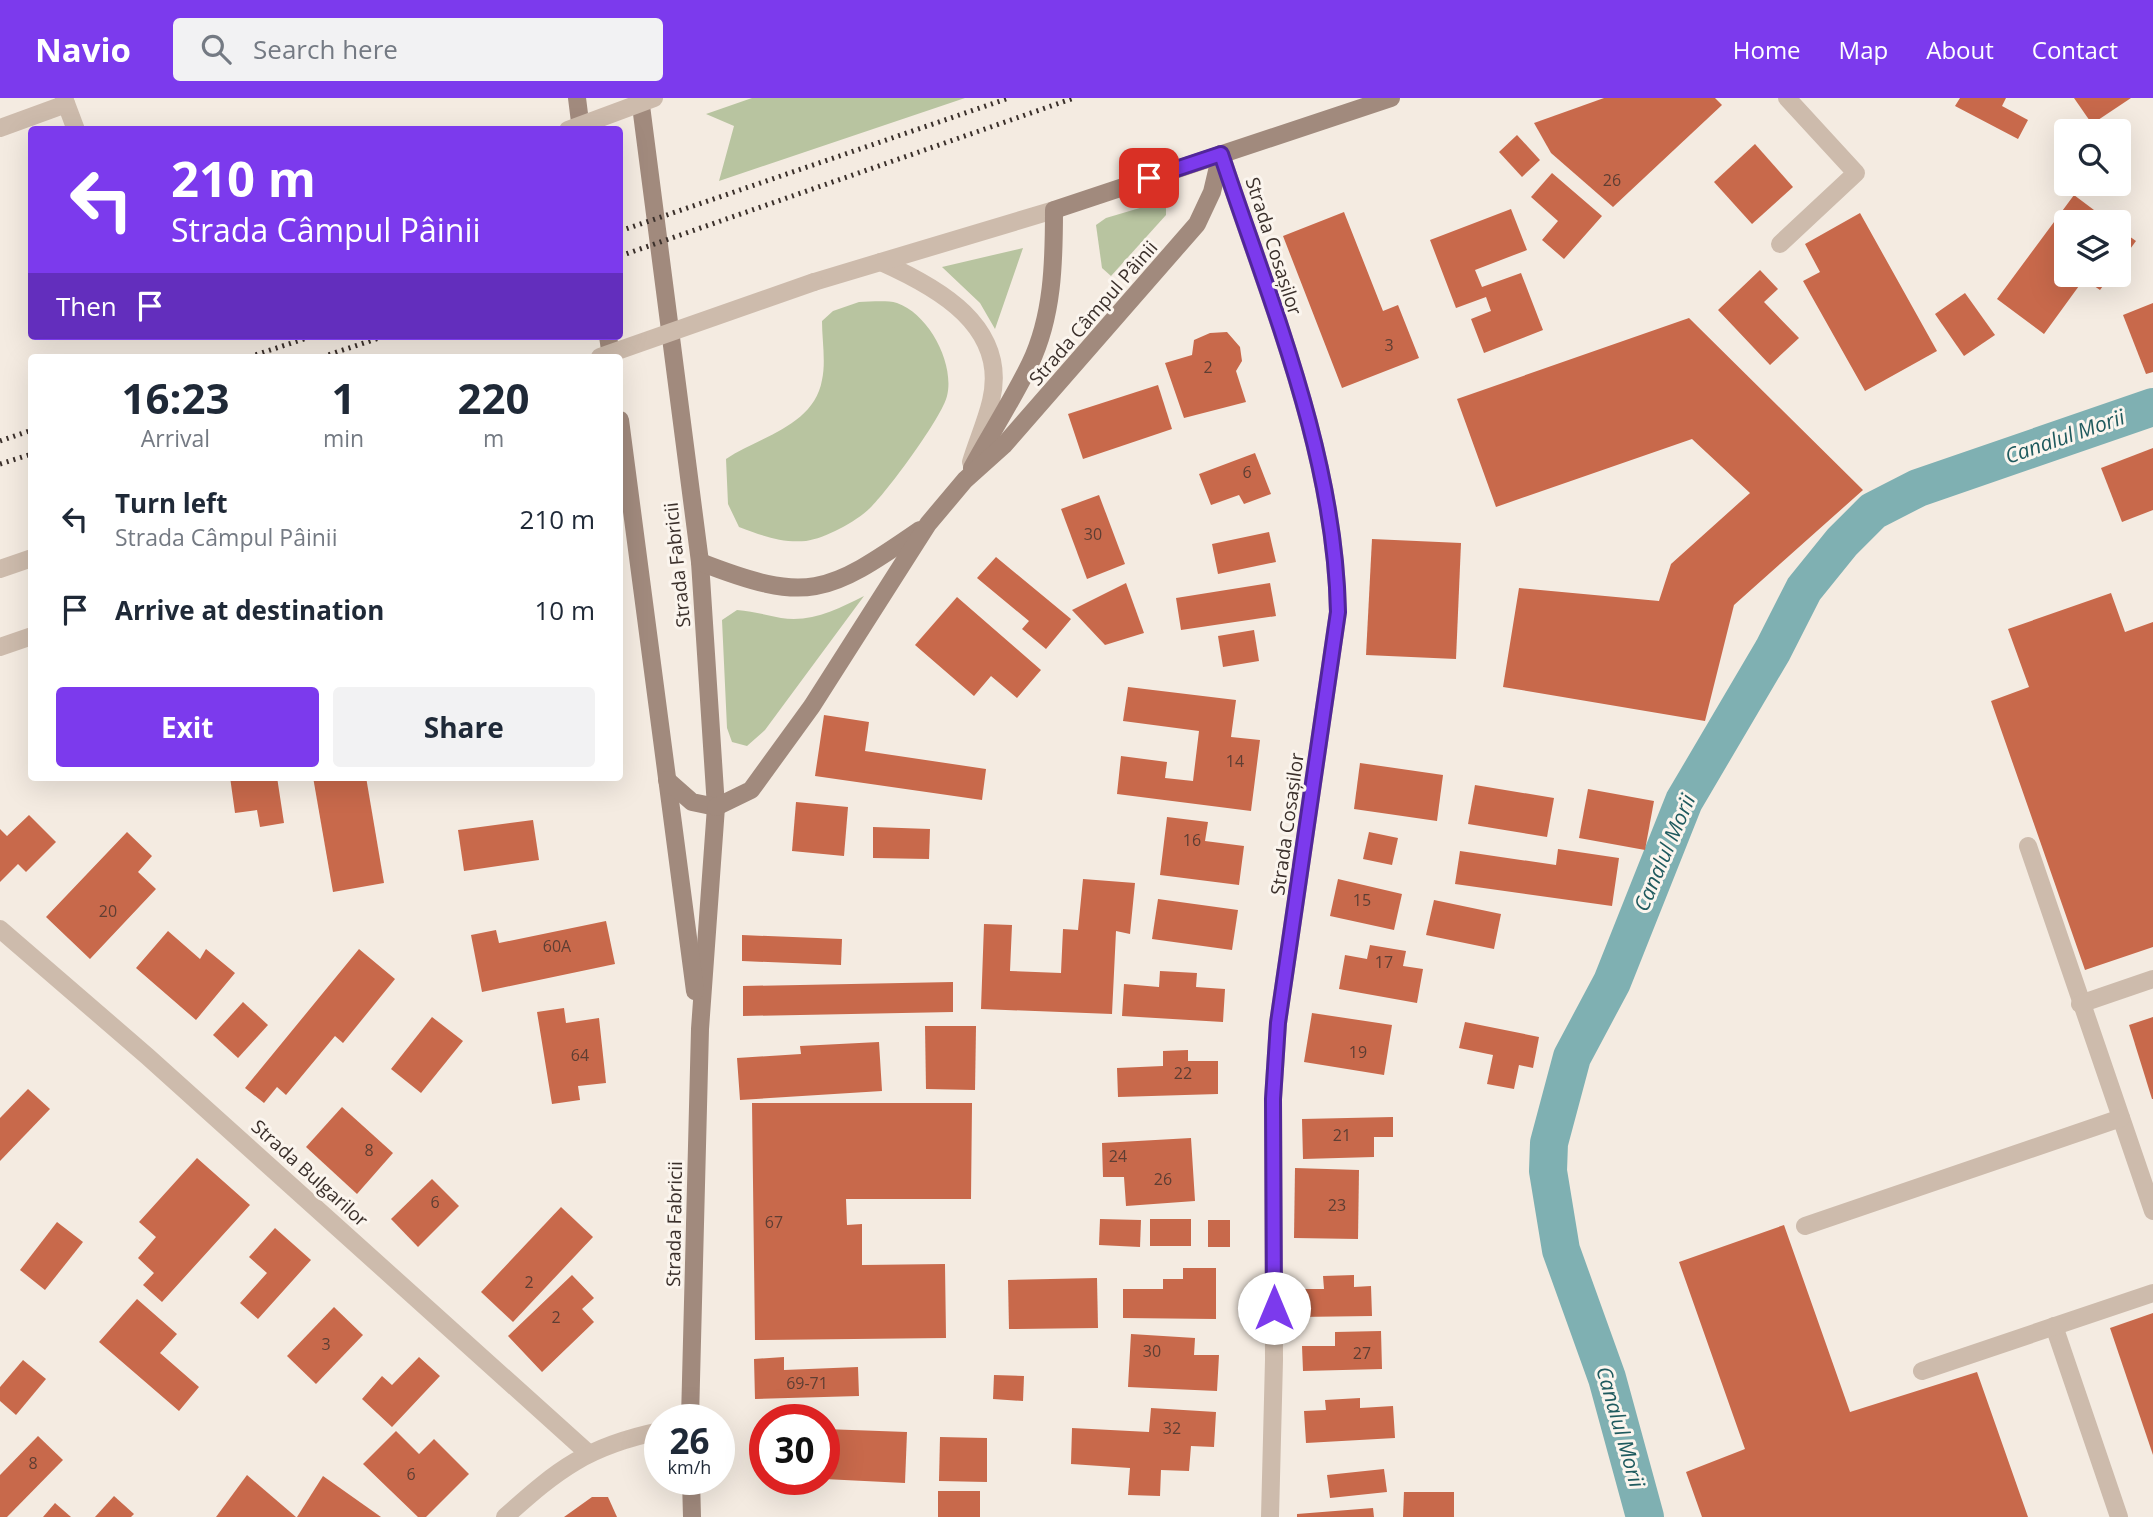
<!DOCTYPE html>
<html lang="en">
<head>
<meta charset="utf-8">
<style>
	:root { --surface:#fff; --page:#f2f2f3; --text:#1f2937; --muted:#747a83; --accent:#7c3aed }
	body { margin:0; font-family:"Open Sans",sans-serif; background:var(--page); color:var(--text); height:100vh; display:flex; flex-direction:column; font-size:26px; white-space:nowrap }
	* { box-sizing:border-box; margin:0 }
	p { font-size:23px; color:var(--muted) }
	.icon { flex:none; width:38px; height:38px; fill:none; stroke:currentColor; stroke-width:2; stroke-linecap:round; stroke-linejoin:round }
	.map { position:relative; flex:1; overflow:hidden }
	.side { position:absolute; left:28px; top:256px; width:595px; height:427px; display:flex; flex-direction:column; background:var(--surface); border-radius:7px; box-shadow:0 7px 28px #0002 }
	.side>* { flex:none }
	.hud { position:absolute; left:28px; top:28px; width:595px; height:214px; border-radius:7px; box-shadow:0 7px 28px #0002; background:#7c3aed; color:#fff; overflow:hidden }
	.buttons { position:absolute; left:2054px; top:21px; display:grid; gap:14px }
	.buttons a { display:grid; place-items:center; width:77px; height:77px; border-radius:7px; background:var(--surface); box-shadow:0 7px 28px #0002; font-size:35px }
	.speed { position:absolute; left:644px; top:1306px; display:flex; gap:14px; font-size:35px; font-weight:700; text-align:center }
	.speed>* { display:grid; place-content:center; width:91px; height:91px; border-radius:50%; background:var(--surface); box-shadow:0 7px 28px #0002; line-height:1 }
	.speed small { font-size:18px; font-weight:400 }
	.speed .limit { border:10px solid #d22; background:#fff; color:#111 }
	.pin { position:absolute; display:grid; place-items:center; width:60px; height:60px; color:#fff; margin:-30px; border-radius:14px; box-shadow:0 4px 10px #0006 }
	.me { position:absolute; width:77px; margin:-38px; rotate:0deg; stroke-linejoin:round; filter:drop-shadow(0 0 5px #0008) }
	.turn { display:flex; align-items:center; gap:24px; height:147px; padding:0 28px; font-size:32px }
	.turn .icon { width:91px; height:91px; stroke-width:2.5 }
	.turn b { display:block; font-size:49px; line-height:60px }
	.then { display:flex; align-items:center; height:66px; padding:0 28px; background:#0003; gap:14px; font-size:26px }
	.eta { display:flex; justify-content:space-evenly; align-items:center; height:119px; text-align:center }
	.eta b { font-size:42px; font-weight:700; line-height:49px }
	.button { display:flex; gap:14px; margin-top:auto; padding:14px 28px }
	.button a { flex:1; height:80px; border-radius:7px; background:var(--accent); color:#fff; font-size:28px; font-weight:700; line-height:80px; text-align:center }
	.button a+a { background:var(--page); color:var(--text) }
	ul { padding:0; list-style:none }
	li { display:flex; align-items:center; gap:21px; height:91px; padding:0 28px }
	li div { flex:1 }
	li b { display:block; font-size:26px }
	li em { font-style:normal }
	header { display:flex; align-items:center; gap:42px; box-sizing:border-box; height:98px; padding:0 35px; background:var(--accent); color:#fff }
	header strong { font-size:33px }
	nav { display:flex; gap:38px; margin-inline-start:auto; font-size:24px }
	.search { width:490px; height:63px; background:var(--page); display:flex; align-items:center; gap:18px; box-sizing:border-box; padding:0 24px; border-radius:7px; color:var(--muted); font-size:26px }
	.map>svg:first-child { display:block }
	.green { fill:#b8c4a0 }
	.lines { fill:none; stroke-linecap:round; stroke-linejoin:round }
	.canal { stroke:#7fb0b2; stroke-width:38 }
	.building { fill:#c8694b }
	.lane { stroke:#cdbbac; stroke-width:18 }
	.street { stroke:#cdbbac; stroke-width:18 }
	.secondary { stroke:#a18a7d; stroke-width:18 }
	.rail { stroke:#3b302b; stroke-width:5; stroke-dasharray:2 5; stroke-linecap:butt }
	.street-bridge { stroke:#cdbbac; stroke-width:18 }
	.route-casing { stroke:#51269a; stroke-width:18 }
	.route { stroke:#7c3aed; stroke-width:12 }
	.labels { text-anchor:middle; stroke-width:6; stroke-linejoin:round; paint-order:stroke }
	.number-label { font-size:16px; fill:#5e3e33 }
	.street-label { font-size:19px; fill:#3b302b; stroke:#fbf5ee }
	.water-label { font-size:21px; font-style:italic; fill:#1f5a5e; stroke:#fbf5ee }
</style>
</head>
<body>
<header>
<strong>Navio</strong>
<div class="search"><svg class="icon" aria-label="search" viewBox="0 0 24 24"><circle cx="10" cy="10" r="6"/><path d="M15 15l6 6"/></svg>Search here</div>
<nav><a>Home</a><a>Map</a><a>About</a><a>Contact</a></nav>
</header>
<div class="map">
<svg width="2153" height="1419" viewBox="0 0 2153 1419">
	<rect width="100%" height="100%" fill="#f4ebe1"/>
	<!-- green -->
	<g class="green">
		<path d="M752 0H965L719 83 734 28 706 16Z"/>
		<path d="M1160 104 1166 108V117L1111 178 1102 170 1096 127 1106 120Z"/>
		<path d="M1023 150 995 231 980 205 942 169Z"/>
		<path d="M859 204C870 204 886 202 897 205 929 216 955 266 947 298 942 319 889 391 872 408 858 423 826 440 806 443 781 445 763 438 739 429L728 406 726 361C759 339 814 328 822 282 826 264 822 242 822 223L833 213Z"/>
		<path d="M864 498 765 632 747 648 732 644 727 630 722 522 737 512C752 513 766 517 781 520 811 525 838 511 864 498Z"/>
	</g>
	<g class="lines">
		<!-- canal -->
		<path class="canal" d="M1645 1419 1607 1280 1561 1152 1548 1073 1549 1045 1572 959 1612 884 1684 703 1773 552 1804 491 1842 444 1873 413 1918 390 2153 309"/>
	</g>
	<!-- building -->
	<g class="building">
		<path d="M1604 0H1715L1722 7 1613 109 1551 55 1534 25Z"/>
		<path d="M1960 0H2006L2002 8 2028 22 2018 41 1955 8Z"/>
		<path d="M2074 0H2131L2092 26Z"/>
		<path d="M1517 37 1540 62 1522 79 1499 54Z"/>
		<path d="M1755 46 1793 89 1752 126 1714 84Z"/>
		<path d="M1552 75 1602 118 1564 161 1542 142 1558 123 1531 99Z"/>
		<path d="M2074 97 2110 124H2067V177H2111L2100 192 2084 181 2044 236 1997 201Z"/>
		<path d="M1511 111 1527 152 1475 172 1482 189 1521 175 1543 232 1484 255 1471 221 1491 213 1486 199 1456 210 1430 142Z"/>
		<path d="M1344 114 1383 213 1398 207 1419 260 1342 290 1283 138Z"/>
		<path d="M1860 115 1937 253 1865 293 1803 183 1820 174 1805 146Z"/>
		<path d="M2119 131 2136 143 2119 166Z"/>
		<path d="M1760 172 1778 191 1764 204 1799 240 1770 267 1718 212Z"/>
		<path d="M1965 195 1995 237 1964 258 1935 216Z"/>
		<path d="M2153 205V274L2146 276 2123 217Z"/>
		<path d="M1689 220 1863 392 1734 507 1705 623 1503 589 1519 490 1659 503 1671 466 1750 395 1692 341 1496 409 1457 301Z"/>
		<path d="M1227 234 1240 249 1242 263 1236 273 1246 304 1184 320 1165 265 1192 257 1194 242 1210 235Z"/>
		<path d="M1158 287 1172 331 1083 361 1068 316Z"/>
		<path d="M2153 350V412L2122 424 2101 370Z"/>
		<path d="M1255 355 1271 396 1244 406 1239 397 1211 407 1199 376Z"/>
		<path d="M1099 397 1125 466 1087 481 1061 411Z"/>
		<path d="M1269 434 1276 464 1218 476 1212 446Z"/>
		<path d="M1372 441 1461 445 1456 561 1366 557Z"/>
		<path d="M996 459 1071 521 1046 551 1022 531 1029 523 977 480Z"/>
		<path d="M1126 485 1144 535 1105 547 1072 512Z"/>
		<path d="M1270 485 1276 518 1181 532 1176 500Z"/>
		<path d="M2111 495 2125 534 2153 524V849L2085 872 1991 603 2029 589 2008 531Z"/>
		<path d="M957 499 1041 572 1017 600 991 578 974 598 915 547Z"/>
		<path d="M1254 532 1259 563 1223 569 1218 538Z"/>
		<path d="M1128 589 1236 602 1231 639 1260 642 1251 713 1117 696 1121 658 1167 664 1165 680 1193 683 1199 633 1123 623Z"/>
		<path d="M824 617 869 624 865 653 986 671 982 702 815 678Z"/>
		<path d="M1360 665 1443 677 1437 723 1354 711Z"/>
		<path d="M230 679H277L284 725 260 729 257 712 235 715Z"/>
		<path d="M313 679H366L384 785 333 794Z"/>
		<path d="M1475 687 1554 700 1547 739 1468 726Z"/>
		<path d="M1588 691 1654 703 1645 752 1579 740Z"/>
		<path d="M796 704 848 709 844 758 792 753Z"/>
		<path d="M29 717 56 744 26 774 18 766 0 784V731L7 738Z"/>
		<path d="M1167 719 1208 724 1205 743 1244 748 1239 787 1160 777Z"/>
		<path d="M533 722 539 762 464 773 458 732Z"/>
		<path d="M873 729 930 731 929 761 873 760Z"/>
		<path d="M127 734 152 758 138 774 156 791 90 861 46 819Z"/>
		<path d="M1369 734 1398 740 1392 767 1363 761Z"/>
		<path d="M1558 751 1619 760 1612 808 1455 786 1460 753 1556 767Z"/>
		<path d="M1083 781 1135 785 1130 836 1116 833 1112 916 981 911 984 826 1012 827 1010 873 1061 875 1063 831 1078 832Z"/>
		<path d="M1338 781 1402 796 1394 832 1330 818Z"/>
		<path d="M1158 801 1238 812 1232 852 1152 841Z"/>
		<path d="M1434 802 1501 816 1494 851 1426 837Z"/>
		<path d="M606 823 615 866 482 894 471 837 496 832 499 845Z"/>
		<path d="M168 833 200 861 206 851 235 875 196 922 136 870Z"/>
		<path d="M742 837 842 841 841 867 742 863Z"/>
		<path d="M1370 847 1406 853 1403 868 1423 871 1417 905 1339 891 1345 857 1367 861Z"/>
		<path d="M359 851 395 881 343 945 335 938 286 997 277 989 264 1005 245 990Z"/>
		<path d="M1160 873 1197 875 1196 889 1225 891 1223 924 1122 918 1124 886 1159 889Z"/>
		<path d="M953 884V914L743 918V888Z"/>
		<path d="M243 904 268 927 238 960 213 937Z"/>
		<path d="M564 910 566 925 599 920 606 985 578 988 580 1002 552 1006 537 914Z"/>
		<path d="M1312 915 1392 927 1384 977 1304 964Z"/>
		<path d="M432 919 463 943 421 995 391 971Z"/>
		<path d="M2153 919V1001H2152L2129 927Z"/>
		<path d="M1465 924 1539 939 1533 970 1519 967 1514 991 1487 986 1493 957 1459 950Z"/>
		<path d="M925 928H976L975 992 926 991Z"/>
		<path d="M879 944 882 993 740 1002 737 960 801 956 800 948Z"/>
		<path d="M1188 952V963H1218V996L1118 999 1117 970 1163 968V953Z"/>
		<path d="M28 991 50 1011 0 1063V1020Z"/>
		<path d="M752 1005H972L971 1101H846L847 1127 862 1126V1167L945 1166 946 1240 755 1242Z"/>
		<path d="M342 1009 393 1055 357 1096 306 1049Z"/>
		<path d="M1393 1019V1039H1374V1059L1303 1061 1302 1021Z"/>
		<path d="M1191 1040 1195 1103 1126 1108 1124 1079H1103L1102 1045Z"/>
		<path d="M197 1060 250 1107 162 1204 143 1187 154 1175 138 1160 156 1139 139 1124Z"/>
		<path d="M1295 1070 1359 1072 1358 1141 1294 1140Z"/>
		<path d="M432 1081 459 1108 418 1149 391 1121Z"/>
		<path d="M561 1109 593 1139 513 1224 481 1194Z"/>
		<path d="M1100 1121 1141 1122 1140 1149 1099 1147Z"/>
		<rect x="1150" y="1121" width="41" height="27"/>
		<rect x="1208" y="1122" width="22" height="27"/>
		<path d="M57 1124 83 1144 45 1192 20 1172Z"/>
		<path d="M1784 1127 1850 1314 1977 1274 2028 1419H1702L1686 1374 1745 1351 1679 1164Z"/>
		<path d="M275 1130 311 1162 258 1221 240 1205 267 1175 249 1159Z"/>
		<path d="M1183 1170H1216V1221L1123 1220V1191H1163V1181H1183Z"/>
		<path d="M572 1177 594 1200 582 1211 594 1224 542 1274 508 1238Z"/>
		<path d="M1354 1177V1189L1371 1188 1372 1218 1298 1219V1191H1324L1323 1178Z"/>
		<path d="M1097 1180 1098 1230 1009 1231 1008 1182Z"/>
		<path d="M137 1201 177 1236 160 1255 199 1289 179 1313 99 1244Z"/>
		<path d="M334 1209 363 1237 316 1286 287 1258Z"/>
		<path d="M2153 1215V1357L2110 1230Z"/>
		<path d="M1381 1233 1382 1271 1303 1273 1302 1248H1335V1234Z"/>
		<path d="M1131 1236 1195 1240 1194 1257H1219L1217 1293 1128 1289Z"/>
		<path d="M419 1259 440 1278 392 1329 362 1301 382 1278 392 1287Z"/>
		<path d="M784 1259V1272L858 1269 859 1298 755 1301 754 1261Z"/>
		<path d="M23 1262 46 1281 16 1317 0 1303V1289Z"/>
		<path d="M994 1277 1024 1278 1023 1303 993 1301Z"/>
		<path d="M1360 1300V1310L1393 1308 1395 1340 1306 1345 1304 1313 1326 1312 1325 1302Z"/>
		<path d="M1151 1310 1216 1314 1214 1349 1191 1348 1189 1373 1161 1372 1160 1398 1128 1397 1130 1370 1071 1366 1072 1330 1149 1334Z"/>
		<path d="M824 1331 907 1334 905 1385 824 1381Z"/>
		<path d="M396 1333 419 1356 434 1341 469 1376 426 1419H418L363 1366Z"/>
		<path d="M38 1338 63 1362 7 1419H0V1377Z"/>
		<path d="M940 1339 987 1340V1384L939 1383Z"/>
		<path d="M1384 1371 1387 1394 1330 1400 1327 1377Z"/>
		<path d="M247 1377 296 1419H216Z"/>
		<path d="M323 1378 381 1419H297Z"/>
		<rect x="938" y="1393" width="42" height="26"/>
		<path d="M1404 1394H1454V1419H1403Z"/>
		<path d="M114 1398 134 1416 131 1419H95Z"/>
		<path d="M592 1399H608L617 1419H564Z"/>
		<path d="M55 1405 71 1419H43Z"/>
		<path d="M1373 1410 1374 1419H1297V1416Z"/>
	</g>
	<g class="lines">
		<!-- lane -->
		<g class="lane">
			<path d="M1780 146 1856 75 1787 0"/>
			<path d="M0 549 32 538"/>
			<path d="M2028 748 2153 1113"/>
			<path d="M2080 906 2153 881"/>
			<path d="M1805 1128 2121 1020"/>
			<path d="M2054 1228 2119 1419"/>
			<path d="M1922 1273 2153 1195"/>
		</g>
		<!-- street -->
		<g class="street">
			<path d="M64 0 76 32"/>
			<path d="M0 30 66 6"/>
			<path d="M1221 56C1270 205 1335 356 1338 514L1278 925 1273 1001 1274 1262 1270 1419"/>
			<path d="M881 164C937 189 1009 228 991 303 986 324 977 344 971 364"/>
			<path d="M814 184 1054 112"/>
			<path d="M0 471 32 460"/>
			<path d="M0 831 147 958 588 1355"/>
			<path d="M505 1419C558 1371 588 1348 660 1333"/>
		</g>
		<!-- secondary -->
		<g class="secondary">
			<path d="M577 0 581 32"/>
			<path d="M640 0 700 464 716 709 700 931 690 1321"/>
			<path d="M608 238 611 259"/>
			<path d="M620 322 695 893"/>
			<path d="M972 370C991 335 1013 301 1030 266 1053 218 1054 164 1054 112L1391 0"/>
			<path d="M700 464C808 506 826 497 920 432"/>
			<path d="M667 682 692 704 716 709"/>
			<path d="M716 709 751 692 812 608 928 426 965 382 1004 347 1197 126 1212 94 1221 56"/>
			<path d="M691 1381 692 1419"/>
		</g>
		<!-- rail -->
		<g class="rail">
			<path d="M620 133 1009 0"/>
			<path d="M620 158 1074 0"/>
			<path d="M249 259 313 238"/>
			<path d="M322 259 385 238"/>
			<path d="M0 343 32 332"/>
			<path d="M0 366 32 356"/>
		</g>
		<!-- street-bridge -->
		<g class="street-bridge">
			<path d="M568 32 654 0"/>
			<path d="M600 259 814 184"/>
		</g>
	</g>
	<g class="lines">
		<defs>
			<path id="route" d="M1149 80 1221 56C1270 204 1335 356 1338 514L1278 925 1273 1001 1274 1210"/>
		</defs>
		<!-- route casing -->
		<use href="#route" class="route-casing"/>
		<!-- route -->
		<use href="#route" class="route"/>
	</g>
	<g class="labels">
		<!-- number labels -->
		<g class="number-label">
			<text x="1612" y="88">26</text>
			<text x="1389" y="253">3</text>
			<text x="1208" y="275">2</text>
			<text x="1247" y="380">6</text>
			<text x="1093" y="442">30</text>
			<text x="1235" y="669">14</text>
			<text x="1192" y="748">16</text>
			<text x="1362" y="808">15</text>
			<text x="108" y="819">20</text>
			<text x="557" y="854">60A</text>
			<text x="1384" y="870">17</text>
			<text x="1358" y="960">19</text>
			<text x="580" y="963">64</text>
			<text x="1183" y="981">22</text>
			<text x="1342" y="1043">21</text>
			<text x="369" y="1058">8</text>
			<text x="1118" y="1064">24</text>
			<text x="1163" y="1087">26</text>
			<text x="435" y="1110">6</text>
			<text x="1337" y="1113">23</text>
			<text x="774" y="1130">67</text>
			<text x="529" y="1190">2</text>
			<text x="556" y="1225">2</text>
			<text x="326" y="1252">3</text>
			<text x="1152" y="1259">30</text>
			<text x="1362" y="1261">27</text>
			<text x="807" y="1291">69-71</text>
			<text x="1172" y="1336">32</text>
			<text x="33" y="1371">8</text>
			<text x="411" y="1382">6</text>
		</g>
		<!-- street labels -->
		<g class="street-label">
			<text transform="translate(1274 148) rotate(72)" y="7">Strada Cosașilor</text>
			<text transform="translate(1093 215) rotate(-49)" y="7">Strada Câmpul Pâinii</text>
			<text transform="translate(677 467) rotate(-96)" y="7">Strada Fabricii</text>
			<text transform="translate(1287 726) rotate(-82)" y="7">Strada Cosașilor</text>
			<text transform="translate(310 1075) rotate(42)" y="7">Strada Bulgarilor</text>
			<text transform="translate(674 1126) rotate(-89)" y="7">Strada Fabricii</text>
		</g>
		<!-- water labels -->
		<g class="water-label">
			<text transform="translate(2065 339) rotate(-19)" y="7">Canalul Morii</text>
			<text transform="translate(1665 755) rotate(-67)" y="7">Canalul Morii</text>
			<text transform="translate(1620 1329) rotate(74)" y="7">Canalul Morii</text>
		</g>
	</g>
</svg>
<div class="buttons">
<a><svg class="icon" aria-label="search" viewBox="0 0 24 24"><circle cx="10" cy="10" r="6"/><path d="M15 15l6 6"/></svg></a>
<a><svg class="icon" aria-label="layers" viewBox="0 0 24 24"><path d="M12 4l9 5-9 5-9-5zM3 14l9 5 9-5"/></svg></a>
</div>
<div class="speed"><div>26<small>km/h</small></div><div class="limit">30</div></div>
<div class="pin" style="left:1149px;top:80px;background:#d93025"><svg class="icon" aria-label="arrive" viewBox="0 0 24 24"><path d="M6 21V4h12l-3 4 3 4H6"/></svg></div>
<svg class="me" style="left:1274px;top:1210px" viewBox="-20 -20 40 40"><circle r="19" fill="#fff"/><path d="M0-13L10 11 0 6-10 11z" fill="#7c3aed"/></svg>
<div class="hud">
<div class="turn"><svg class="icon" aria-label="left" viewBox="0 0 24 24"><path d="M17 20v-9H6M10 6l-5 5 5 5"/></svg><div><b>210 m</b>Strada Câmpul Pâinii</div></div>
<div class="then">Then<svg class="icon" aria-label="arrive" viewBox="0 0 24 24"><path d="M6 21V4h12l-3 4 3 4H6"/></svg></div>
</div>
<section class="side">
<div class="eta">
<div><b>16:23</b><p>Arrival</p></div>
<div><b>1</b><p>min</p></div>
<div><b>220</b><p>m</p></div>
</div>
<ul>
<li><svg class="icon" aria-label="left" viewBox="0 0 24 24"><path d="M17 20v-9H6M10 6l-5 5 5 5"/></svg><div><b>Turn left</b><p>Strada Câmpul Pâinii</p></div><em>210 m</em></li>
<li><svg class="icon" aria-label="arrive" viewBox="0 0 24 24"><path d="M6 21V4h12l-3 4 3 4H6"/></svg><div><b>Arrive at destination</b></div><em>10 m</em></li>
</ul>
<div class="button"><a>Exit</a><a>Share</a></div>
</section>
</div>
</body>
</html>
